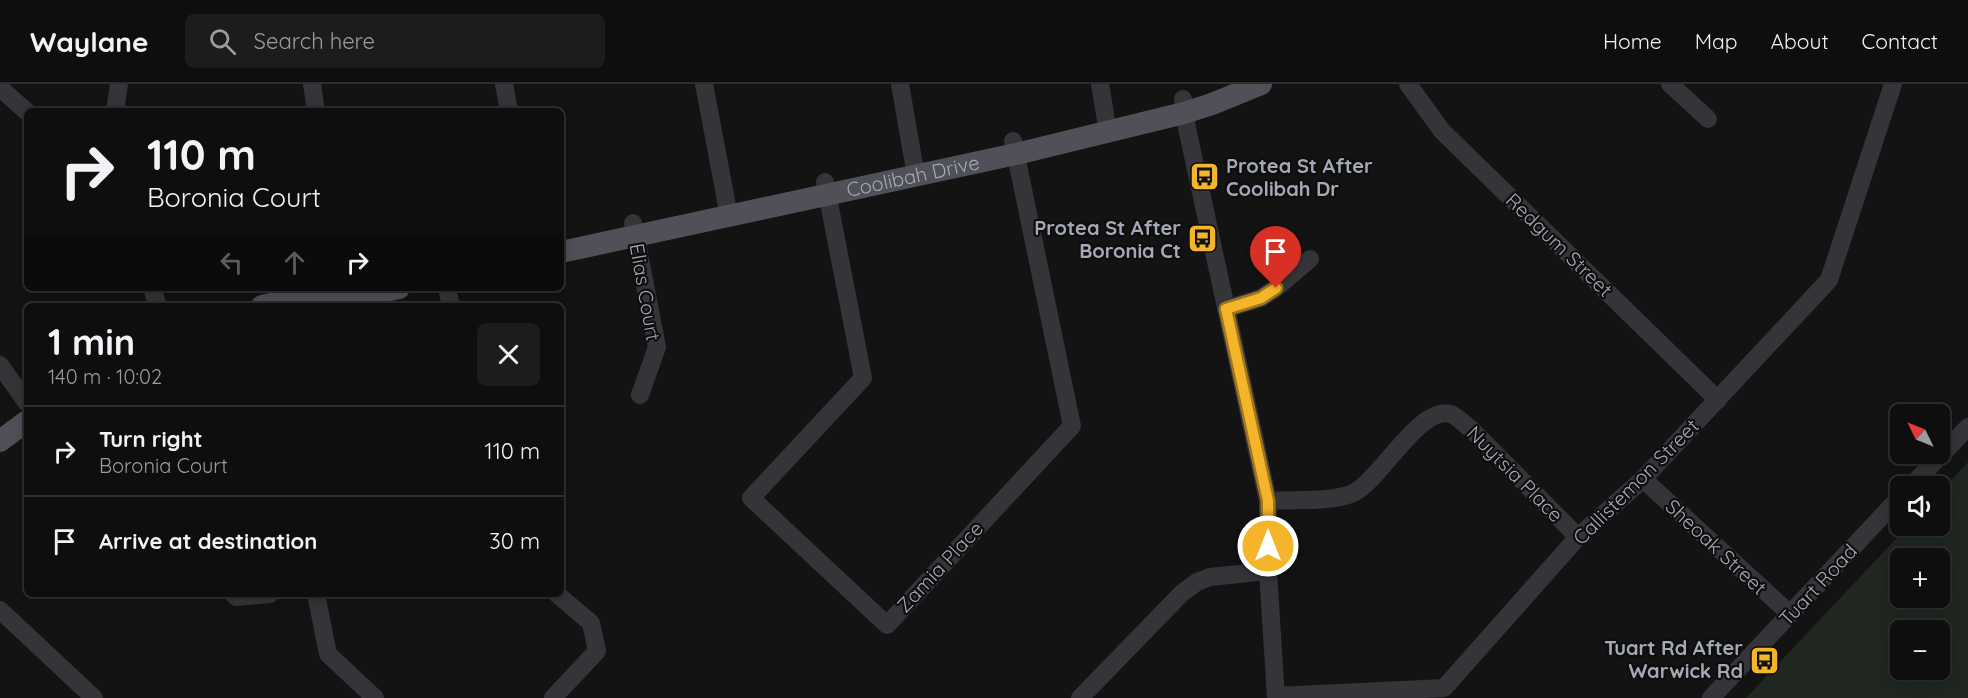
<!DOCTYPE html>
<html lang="en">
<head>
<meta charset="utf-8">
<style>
	:root { --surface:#0e0e0f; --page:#1c1c1d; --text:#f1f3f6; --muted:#9b9c9e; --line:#2e2e2f }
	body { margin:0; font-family:Quicksand,sans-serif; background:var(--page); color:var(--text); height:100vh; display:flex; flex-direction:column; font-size:22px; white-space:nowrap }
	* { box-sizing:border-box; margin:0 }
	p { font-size:20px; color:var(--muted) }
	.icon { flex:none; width:33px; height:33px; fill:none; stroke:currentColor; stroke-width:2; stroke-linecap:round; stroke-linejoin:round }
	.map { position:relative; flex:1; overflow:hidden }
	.details { position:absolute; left:24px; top:219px; width:540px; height:294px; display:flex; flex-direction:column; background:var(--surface); border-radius:9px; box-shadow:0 3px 15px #0003,0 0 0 2px var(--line) }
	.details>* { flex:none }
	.top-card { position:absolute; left:24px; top:24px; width:540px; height:183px; border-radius:9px; box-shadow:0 3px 15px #0003,0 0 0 2px var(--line); background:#0e0e0f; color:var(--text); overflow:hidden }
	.needle { width:39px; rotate:313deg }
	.controls { position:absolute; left:1890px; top:320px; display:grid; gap:12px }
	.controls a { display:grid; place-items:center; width:60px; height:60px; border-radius:9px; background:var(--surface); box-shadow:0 3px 15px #0003,0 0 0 2px var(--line); font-size:30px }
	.pin { position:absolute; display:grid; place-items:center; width:51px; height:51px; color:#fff; margin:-62px -26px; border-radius:50% 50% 50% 0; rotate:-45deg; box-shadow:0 0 6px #0007 }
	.pin .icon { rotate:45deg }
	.me { position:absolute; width:66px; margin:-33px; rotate:0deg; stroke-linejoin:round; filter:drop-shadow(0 0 4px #0008) }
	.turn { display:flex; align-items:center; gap:21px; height:126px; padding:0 24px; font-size:27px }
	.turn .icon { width:78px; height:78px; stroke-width:2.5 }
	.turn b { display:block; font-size:42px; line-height:51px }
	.lanes { display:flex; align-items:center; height:57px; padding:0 24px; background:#0003; justify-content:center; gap:30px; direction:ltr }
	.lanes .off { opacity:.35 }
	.round { display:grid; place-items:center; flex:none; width:63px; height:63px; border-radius:9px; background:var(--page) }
	.overview { display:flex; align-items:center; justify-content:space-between; height:102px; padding:0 24px }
	h1 { font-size:36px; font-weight:700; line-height:45px }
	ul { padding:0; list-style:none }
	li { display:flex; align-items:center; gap:18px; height:90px; padding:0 24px; border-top:2px solid var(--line) }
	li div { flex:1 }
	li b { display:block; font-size:22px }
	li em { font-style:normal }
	header { display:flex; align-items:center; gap:36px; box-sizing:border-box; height:84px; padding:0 30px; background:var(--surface); border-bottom:2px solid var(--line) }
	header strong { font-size:28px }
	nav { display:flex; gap:33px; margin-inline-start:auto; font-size:21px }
	.search { width:420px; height:54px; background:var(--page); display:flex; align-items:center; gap:15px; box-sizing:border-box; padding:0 21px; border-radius:9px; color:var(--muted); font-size:22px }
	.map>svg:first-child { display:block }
	.green { fill:#1f2720; fill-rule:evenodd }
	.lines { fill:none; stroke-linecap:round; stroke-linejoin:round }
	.minor { stroke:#343439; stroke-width:18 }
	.major { stroke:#505158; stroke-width:22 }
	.route-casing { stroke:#9f761b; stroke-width:15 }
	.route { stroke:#f5b52a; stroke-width:10 }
	.labels { text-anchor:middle; stroke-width:4.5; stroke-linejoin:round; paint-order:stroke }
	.poi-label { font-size:20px; font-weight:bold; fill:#a4a9b5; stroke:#0e0e0f; text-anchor:end }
	.street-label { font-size:20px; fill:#a4a9b5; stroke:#0e0e0f }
</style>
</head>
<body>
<header>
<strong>Waylane</strong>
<div class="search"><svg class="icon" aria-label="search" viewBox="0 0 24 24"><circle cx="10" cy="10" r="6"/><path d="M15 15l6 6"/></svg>Search here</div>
<nav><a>Home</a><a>Map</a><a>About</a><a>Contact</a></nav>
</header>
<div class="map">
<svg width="1968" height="614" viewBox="0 0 1968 614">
	<rect width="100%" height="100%" fill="#131314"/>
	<!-- green -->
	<path class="green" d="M1968 378V614H1746L1909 441H1940V408ZM1900 474H1940V513H1900ZM1900 546H1940V585H1900Z"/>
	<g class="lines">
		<!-- minor -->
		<g class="minor">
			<path d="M312 0 316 27"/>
			<path d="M504 0 509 27"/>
			<path d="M704 0 729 132"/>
			<path d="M900 0 916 92"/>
			<path d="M1100 0 1108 48"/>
			<path d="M1408 0 1442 47 1718 316"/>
			<path d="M1670 0 1708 35"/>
			<path d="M0 4 27 28"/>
			<path d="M1183 15 1187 44 1268 417V487L1276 614"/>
			<path d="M115 27 119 0"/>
			<path d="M825 98 863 294 751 414 887 541 1072 342 1013 57"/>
			<path d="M633 139 657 263 640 311"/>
			<path d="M152 204 158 222"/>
			<path d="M447 204 451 222"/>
			<path d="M1226 225 1261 214 1276 204 1310 175"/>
			<path d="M0 281 27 319"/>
			<path d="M1643 395 1790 530"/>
			<path d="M1911 402 1968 343"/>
			<path d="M1268 417C1292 415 1335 419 1355 408 1381 395 1422 317 1453 331 1459 334 1465 341 1471 345L1578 453"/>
			<path d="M233 510 236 513 270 510"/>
			<path d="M316 510 328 570 375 614"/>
			<path d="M0 526 94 614"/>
			<path d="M1276 612 1444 604 1578 453 1643 395 1829 196 1893 0"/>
			<path d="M553 614 597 567 591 539 557 510"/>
			<path d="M1080 614 1182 509 1197 498 1210 493 1268 487"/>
			<path d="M1711 614 1900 413"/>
		</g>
		<!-- major -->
		<g class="major">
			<path id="s1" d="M561 168 1016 70 1184 29 1212 20 1261 0"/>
			<path d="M262 222 333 206"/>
			<path d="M316 222 399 204"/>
			<path d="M0 357 27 337"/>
		</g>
	</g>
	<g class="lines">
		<defs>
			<path id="route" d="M1268 462V417L1226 225 1261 214 1276 204"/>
		</defs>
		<!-- route casing -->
		<use href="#route" class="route-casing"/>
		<!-- route -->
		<use href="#route" class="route"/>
	</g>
	<!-- icons -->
	<defs>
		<symbol id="bus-square" viewBox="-11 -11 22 22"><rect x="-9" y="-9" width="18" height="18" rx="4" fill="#f5b52a" stroke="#0e0e0f"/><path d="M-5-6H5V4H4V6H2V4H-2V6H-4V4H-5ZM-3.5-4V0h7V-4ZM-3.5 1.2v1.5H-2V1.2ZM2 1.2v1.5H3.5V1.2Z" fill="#111"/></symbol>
	</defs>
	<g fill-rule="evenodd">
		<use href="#bus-square" x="1188" y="76" width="33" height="33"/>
		<use href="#bus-square" x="1186" y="138" width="33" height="33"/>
		<use href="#bus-square" x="1748" y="560" width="33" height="33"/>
	</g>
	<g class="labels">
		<!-- poi labels -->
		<g class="poi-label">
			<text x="1226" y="89" text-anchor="start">Protea St After<tspan x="1226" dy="23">Coolibah Dr</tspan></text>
			<text x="1181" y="151">Protea St After<tspan x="1181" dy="23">Boronia Ct</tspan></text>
			<text x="1743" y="571">Tuart Rd After<tspan x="1743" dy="23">Warwick Rd</tspan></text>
		</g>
		<!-- street labels -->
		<g class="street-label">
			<text dy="7" stroke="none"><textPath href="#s1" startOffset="360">Coolibah Drive</textPath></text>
			<text transform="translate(1559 161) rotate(44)" y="7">Redgum Street</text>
			<text transform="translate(645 208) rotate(80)" y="7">Elias Court</text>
			<text transform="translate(1515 390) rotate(45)" y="7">Nuytsia Place</text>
			<text transform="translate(1636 398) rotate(-45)" y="7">Callistemon Street</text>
			<text transform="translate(1716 463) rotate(43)" y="7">Sheoak Street</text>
			<text transform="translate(940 483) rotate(-47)" y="7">Zamia Place</text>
			<text transform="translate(1818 501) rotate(-47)" y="7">Tuart Road</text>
		</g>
	</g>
</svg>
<div class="controls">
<a><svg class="needle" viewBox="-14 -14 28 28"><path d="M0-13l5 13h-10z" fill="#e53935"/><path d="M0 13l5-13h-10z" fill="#9b9c9e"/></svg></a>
<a><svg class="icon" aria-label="sound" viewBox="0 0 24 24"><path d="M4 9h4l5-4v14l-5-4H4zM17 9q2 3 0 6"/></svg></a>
<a>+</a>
<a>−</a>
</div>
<div class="pin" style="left:1276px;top:204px;background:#d93025"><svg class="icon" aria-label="arrive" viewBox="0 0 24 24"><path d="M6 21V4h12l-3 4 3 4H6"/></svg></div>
<svg class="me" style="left:1268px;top:462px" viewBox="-20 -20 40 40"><circle r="17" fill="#f5b52a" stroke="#fff" stroke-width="3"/><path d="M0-11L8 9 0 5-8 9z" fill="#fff"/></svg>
<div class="top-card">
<div class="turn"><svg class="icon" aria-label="right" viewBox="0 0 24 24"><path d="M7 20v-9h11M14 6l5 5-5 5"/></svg><div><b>110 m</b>Boronia Court</div></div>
<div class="lanes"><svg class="icon off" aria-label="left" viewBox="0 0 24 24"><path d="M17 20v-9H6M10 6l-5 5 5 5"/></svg><svg class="icon off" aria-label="ahead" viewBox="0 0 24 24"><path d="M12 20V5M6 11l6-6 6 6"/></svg><svg class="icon" aria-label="right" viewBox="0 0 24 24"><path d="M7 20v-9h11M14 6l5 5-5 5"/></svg></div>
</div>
<section class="details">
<div class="overview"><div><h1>1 min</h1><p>140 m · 10:02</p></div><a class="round"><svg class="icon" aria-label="close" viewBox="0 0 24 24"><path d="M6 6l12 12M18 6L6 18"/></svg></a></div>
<ul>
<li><svg class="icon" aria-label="right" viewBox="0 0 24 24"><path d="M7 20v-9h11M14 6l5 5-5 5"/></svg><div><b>Turn right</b><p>Boronia Court</p></div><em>110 m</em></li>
<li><svg class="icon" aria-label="arrive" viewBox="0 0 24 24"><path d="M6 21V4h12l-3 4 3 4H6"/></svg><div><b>Arrive at destination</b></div><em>30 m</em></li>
</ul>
</section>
</div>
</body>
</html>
